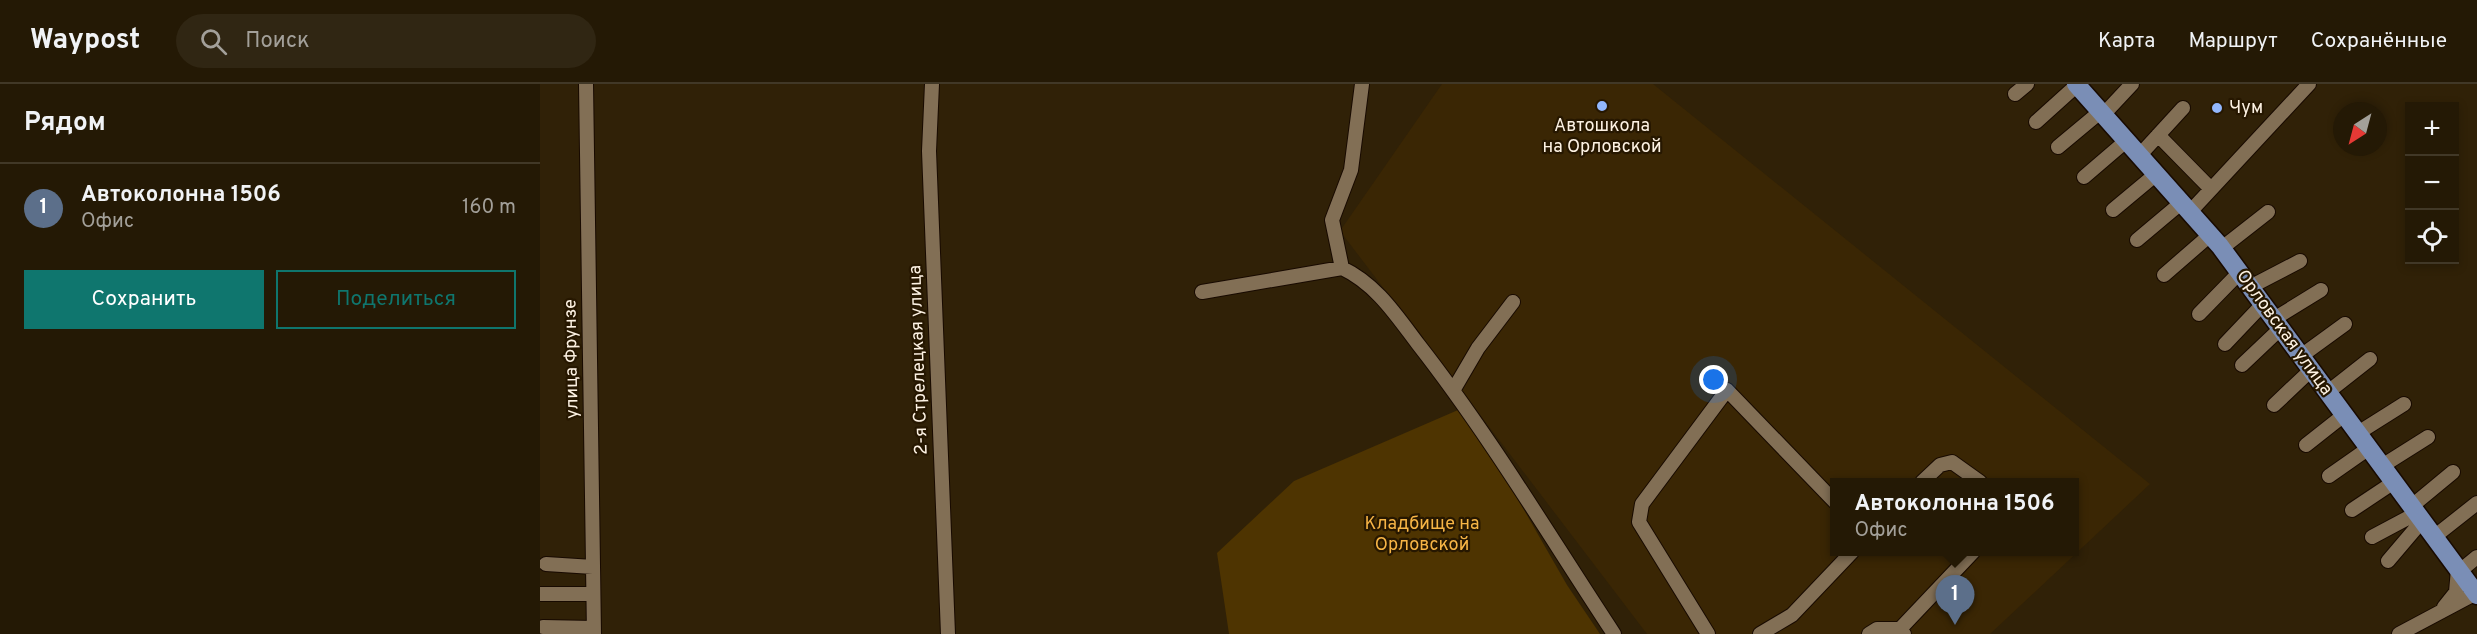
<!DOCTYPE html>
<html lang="ru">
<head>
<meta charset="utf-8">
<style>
	:root { --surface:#241905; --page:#302613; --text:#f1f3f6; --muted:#a3a09a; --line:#413827; --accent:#0f766e }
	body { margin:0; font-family:Overpass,sans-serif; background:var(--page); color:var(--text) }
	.controls { position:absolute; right:18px; top:18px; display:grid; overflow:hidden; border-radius:0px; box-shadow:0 3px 9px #0003 }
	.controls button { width:54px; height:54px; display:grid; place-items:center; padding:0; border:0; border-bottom:2px solid var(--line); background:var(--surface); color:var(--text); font:30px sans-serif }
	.compass { position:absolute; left:1793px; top:18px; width:54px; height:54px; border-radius:50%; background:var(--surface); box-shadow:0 3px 9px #0003; rotate:216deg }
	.you { position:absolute; left:1174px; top:296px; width:21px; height:21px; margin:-15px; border:4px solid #fff; border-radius:50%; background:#1a73e8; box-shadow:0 0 0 9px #1a73e833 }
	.badge { display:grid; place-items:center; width:39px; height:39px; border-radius:50%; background:var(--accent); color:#fff; font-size:20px; font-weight:700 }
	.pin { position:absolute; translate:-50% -50px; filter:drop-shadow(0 2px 3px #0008) }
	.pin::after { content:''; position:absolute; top:32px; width:21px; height:18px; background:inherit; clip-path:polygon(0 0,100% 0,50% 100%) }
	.popup { position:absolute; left:1290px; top:394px; width:249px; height:78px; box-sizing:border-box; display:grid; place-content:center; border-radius:0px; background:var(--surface); filter:drop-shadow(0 2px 4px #0005); font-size:20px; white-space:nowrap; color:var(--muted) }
	.popup b { font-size:22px; color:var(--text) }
	.popup::after { content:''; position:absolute; left:50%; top:100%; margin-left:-12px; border:12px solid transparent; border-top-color:var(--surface) }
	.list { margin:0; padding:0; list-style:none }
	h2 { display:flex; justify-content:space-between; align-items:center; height:78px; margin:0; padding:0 24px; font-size:26px }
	h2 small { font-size:20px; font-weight:400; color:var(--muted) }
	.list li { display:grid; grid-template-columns:39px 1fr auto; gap:18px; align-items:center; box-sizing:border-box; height:90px; padding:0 24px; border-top:2px solid var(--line) }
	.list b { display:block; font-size:22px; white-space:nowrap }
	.list p { margin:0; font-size:20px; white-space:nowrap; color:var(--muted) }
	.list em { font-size:20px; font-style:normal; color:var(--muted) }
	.actions { display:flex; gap:12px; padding:18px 24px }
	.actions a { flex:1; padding:14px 0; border:2px solid var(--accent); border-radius:0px; text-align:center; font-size:21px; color:var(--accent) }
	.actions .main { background:var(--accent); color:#fff }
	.icon { flex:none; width:33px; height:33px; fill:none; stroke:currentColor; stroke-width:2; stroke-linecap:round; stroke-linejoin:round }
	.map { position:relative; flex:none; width:1937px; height:550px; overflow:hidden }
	header { display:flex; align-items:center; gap:36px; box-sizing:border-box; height:84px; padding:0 30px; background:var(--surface); border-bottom:2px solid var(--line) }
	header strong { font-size:28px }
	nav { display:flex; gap:33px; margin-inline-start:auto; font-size:21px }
	.search { width:420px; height:54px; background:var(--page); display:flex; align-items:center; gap:15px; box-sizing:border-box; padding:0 21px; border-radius:33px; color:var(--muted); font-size:22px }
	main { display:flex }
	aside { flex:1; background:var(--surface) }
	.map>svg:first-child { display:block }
</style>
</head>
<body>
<header>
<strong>Waypost</strong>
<div class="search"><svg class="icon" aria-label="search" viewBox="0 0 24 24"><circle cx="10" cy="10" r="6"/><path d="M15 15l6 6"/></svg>Поиск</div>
<nav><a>Карта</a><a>Маршрут</a><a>Сохранённые</a></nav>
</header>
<main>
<aside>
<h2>Рядом<small></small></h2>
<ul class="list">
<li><span class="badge" style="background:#5c6f8a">1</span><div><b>Автоколонна 1506</b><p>Офис</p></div><em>160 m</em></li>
</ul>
<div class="actions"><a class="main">Сохранить</a><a>Поделиться</a></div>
</aside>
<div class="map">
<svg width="1937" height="550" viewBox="0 0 1937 550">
	<rect width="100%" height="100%" fill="#302107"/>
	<path fill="#3a2604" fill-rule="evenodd" d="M 902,0 L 1113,0 L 1610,400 L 1450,550 L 1107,550 L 800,147 ZM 1295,398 L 1535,398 L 1535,468 L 1295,468 Z"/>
	<path fill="#4e3401" d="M 925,323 L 1027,501 L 1060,550 L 689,550 L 677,469 L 754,397 Z"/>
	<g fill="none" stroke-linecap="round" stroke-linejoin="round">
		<defs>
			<path id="minor" d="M 46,0 L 54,550
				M 392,0 L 389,67 L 408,550
				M 1475,10 L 1487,0
				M 1563,31 L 1592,0
				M 1496,38 L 1537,1
				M 1618,51 L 1671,105
				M 1518,63 L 1560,28
				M 1599,72 L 1643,24
				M 1544,93 L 1586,57
				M 1573,126 L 1615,91
				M 1649,129 L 1769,0
				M 1597,156 L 1641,119
				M 1682,164 L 1728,128
				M 802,184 L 792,136 L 811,86 L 822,0
				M 1624,191 L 1670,151
				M 1710,203 L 1760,177
				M 662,208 L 802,184 C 836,200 856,231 878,260 C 950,352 1010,453 1074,550
				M 1659,230 L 1699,189
				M 1734,235 L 1781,206
				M 1685,260 L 1723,220
				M 1761,272 L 1805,240
				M 1702,281 L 1741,244
				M 914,305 L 938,264 L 973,218
				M 1788,308 L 1830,275
				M 1734,321 L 1771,286
				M 1818,349 L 1864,320
				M 1766,361 L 1804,331
				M 1842,382 L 1888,353
				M 1789,392 L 1829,364
				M 1382,398 L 1400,381 L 1412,378 L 1440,398
				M 1872,422 L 1913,388
				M 1812,426 L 1854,398
				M 1832,453 L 1877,429
				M 1894,453 L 1937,419
				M 1848,477 L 1882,437
				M 6,480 L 53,483
				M 1920,487 L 1937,473
				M 0,510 L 53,510
				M 1904,523 L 1916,508 L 1918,485
				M 3,543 L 53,544
				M 1360,545 L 1433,468
				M 1168,550 L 1099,438 L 1102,420 L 1187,306 L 1295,418
				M 1220,550 L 1252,531 L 1312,468
				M 1329,550 L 1337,545 L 1360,545 L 1364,550
				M 1859,550 L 1936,509"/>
			<path id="major" d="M 1536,0 L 1680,162 L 1937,511"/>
		</defs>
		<use href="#minor" stroke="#180a00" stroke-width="16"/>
		<use href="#major" stroke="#180a00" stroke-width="21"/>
		<use href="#minor" stroke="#826f55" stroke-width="14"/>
		<use href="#major" stroke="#7a8eb6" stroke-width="18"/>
	</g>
	<g fill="#92b7fd" stroke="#261700" stroke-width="2">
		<circle cx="1062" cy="22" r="6"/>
		<circle cx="1677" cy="24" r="6"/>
	</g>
	<g text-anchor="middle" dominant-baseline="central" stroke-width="4.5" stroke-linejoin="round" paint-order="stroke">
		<g font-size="18" fill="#fdf2e3" stroke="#261700" text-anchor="start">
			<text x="1689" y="24">Чум</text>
			<text x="1062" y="42" text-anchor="middle">Автошкола<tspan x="1062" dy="21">на Орловской</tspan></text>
		</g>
		<g font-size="18" fill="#fdf2e3" stroke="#261700">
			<text transform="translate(1744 249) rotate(54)">Орловская улица</text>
			<text transform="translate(32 275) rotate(-91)">улица Фрунзе</text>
			<text transform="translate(379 276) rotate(-92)">2-я Стрелецкая улица</text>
		</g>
		<g font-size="18" fill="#f7b545" stroke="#261700">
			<text x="882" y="440">Кладбище на<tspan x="882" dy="21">Орловской</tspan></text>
		</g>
	</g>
</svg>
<div class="controls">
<button>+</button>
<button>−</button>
<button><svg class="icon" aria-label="locate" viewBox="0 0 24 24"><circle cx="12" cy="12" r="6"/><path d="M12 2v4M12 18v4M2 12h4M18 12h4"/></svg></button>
</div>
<svg class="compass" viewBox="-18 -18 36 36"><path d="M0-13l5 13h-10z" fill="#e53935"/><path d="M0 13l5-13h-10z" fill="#a3a09a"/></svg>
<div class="you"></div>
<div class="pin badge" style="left:1415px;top:541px;background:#5c6f8a">1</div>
<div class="popup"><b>Автоколонна 1506</b>Офис</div>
</div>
</main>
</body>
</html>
